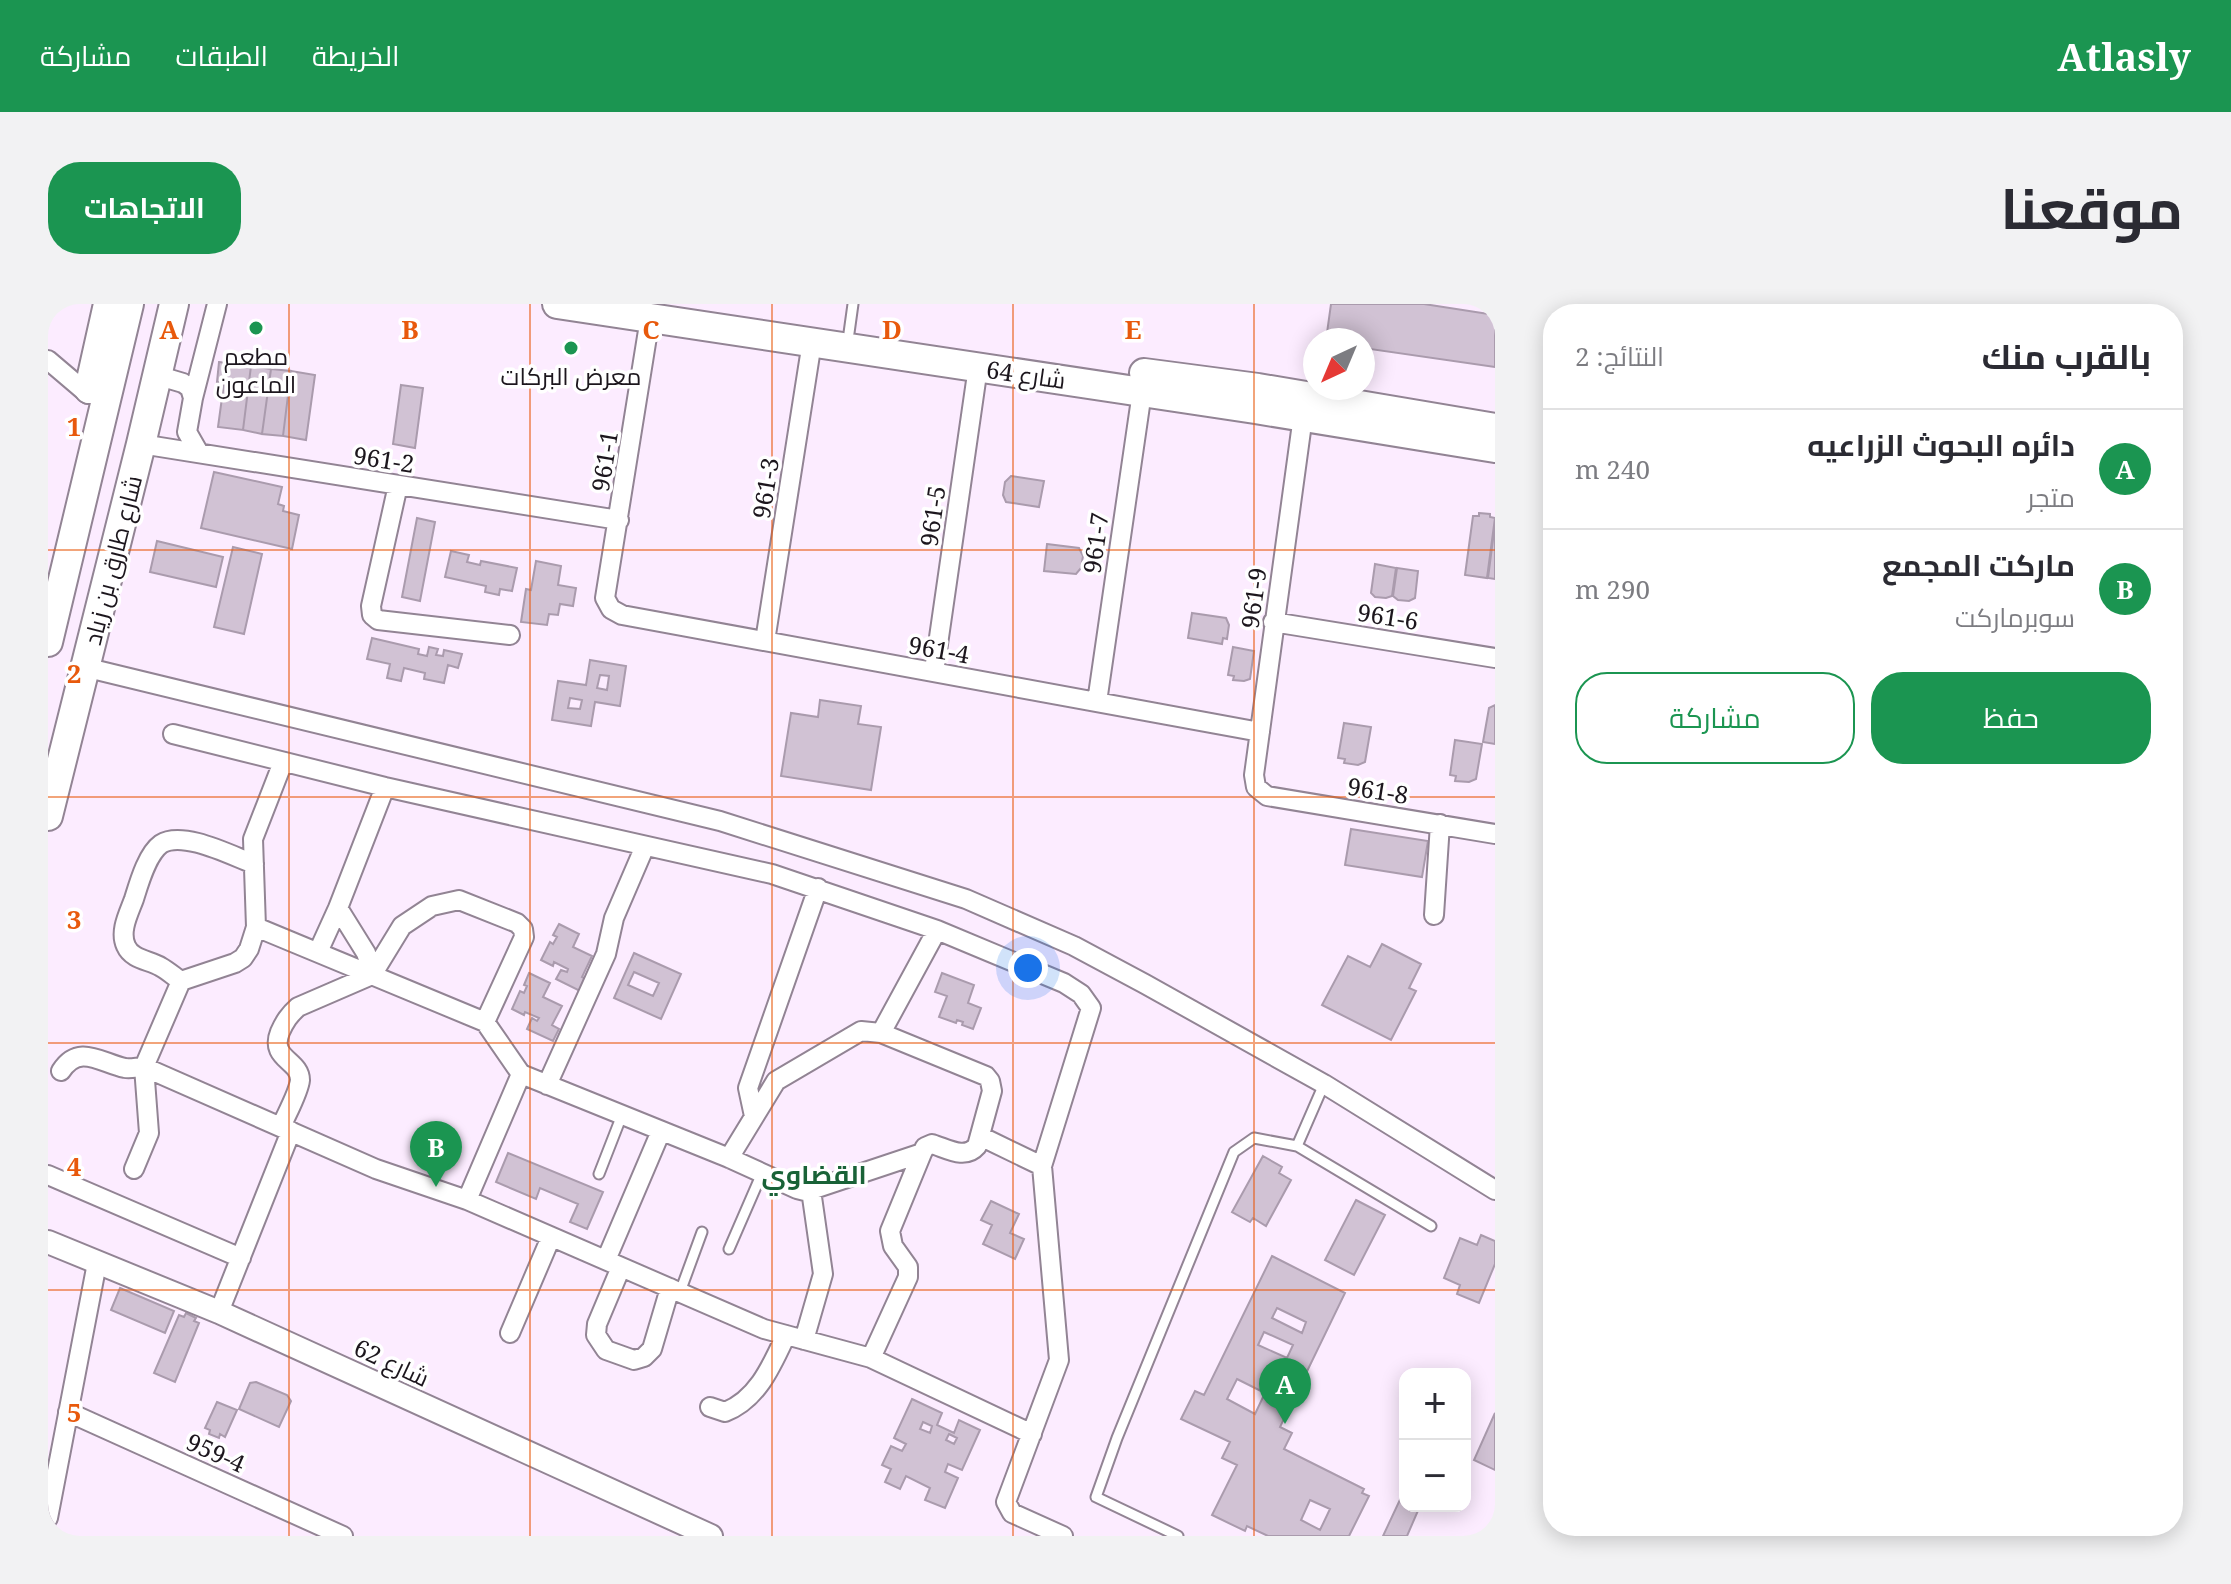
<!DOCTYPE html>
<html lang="ar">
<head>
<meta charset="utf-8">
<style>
	:root { --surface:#fff; --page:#f2f2f3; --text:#2b2b33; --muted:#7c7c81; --line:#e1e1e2; --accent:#1b9551 }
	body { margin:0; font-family:"Noto Serif",Cairo,serif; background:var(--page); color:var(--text); direction:rtl }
	.controls { position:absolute; right:24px; bottom:24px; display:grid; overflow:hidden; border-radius:16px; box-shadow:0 4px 20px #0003 }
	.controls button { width:72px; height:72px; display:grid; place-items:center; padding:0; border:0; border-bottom:2px solid var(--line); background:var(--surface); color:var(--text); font:40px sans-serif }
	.compass { position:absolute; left:1255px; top:24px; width:72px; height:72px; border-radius:50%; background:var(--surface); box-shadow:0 4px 20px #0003; rotate:224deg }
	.you { position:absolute; left:980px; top:664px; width:28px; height:28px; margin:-20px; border:6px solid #fff; border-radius:50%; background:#1a73e8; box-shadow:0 0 0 12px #1a73e833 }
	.badge { display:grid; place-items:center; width:52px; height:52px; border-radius:50%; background:var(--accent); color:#fff; font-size:26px; font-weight:700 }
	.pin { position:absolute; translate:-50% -66px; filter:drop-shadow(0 2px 4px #0008) }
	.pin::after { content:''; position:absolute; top:42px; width:28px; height:24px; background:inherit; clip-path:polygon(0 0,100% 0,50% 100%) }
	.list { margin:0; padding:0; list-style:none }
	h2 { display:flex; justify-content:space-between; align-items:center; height:104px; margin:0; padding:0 32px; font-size:34px }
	h2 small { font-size:26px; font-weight:400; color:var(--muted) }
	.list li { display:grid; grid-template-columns:52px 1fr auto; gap:24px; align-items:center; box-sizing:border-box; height:120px; padding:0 32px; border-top:2px solid var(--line) }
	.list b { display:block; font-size:30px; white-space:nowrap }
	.list p { margin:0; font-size:26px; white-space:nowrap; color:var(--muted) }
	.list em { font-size:26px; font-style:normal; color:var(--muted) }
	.actions { display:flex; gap:16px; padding:24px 32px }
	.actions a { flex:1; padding:18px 0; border:2px solid var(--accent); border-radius:32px; text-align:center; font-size:28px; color:var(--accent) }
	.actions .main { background:var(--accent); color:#fff }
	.map { position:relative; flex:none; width:1447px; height:1232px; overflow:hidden; direction:ltr; border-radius:32px }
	header { display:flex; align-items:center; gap:48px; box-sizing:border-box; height:112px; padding:0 40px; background:var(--accent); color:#fff }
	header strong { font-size:38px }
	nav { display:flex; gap:44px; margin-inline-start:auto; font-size:28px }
	.intro { display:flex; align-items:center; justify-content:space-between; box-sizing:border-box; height:192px; padding:0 48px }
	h1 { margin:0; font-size:56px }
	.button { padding:20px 36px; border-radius:32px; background:var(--accent); color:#fff; font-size:28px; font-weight:700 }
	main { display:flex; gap:48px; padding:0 48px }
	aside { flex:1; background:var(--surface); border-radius:32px; box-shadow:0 4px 20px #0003 }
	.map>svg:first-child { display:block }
</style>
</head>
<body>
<header>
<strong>Atlasly</strong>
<nav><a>الخريطة</a><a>الطبقات</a><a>مشاركة</a></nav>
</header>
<div class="intro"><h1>موقعنا</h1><a class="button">الاتجاهات</a></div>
<main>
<aside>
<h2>بالقرب منك<small>النتائج: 2</small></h2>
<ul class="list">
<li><span class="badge">A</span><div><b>دائره البحوث الزراعيه</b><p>متجر</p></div><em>240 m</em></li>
<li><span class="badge">B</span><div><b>ماركت المجمع</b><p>سوبرماركت</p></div><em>290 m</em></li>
</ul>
<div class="actions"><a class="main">حفظ</a><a>مشاركة</a></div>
</aside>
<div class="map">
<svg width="1447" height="1232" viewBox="0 0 1447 1232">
	<rect width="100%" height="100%" fill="#fcecff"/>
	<path fill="#d1c2d4" stroke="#aa9bad" stroke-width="2" fill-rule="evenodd" d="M 1283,0 L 1376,0 L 1447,11 L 1447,63 L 1315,44 L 1315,36 L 1278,36 Z
		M 171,58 L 203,62 L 195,126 L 170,123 L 176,79 L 169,78 Z
		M 203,62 L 223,65 L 214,130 L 195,126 Z
		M 223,65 L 243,67 L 235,132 L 214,130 Z
		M 243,67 L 267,71 L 258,136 L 235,132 Z
		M 353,81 L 375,84 L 367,144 L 345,140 Z
		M 166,168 L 234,183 L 230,200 L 236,202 L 235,207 L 251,211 L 244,245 L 153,224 Z
		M 963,172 L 996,177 L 991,203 L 958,198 L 955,191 L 957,178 Z
		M 1431,209 L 1442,210 L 1442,213 L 1447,214 L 1439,274 L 1417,271 L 1425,212 L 1431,212 Z
		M 369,214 L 387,218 L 372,297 L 354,293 Z
		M 1447,220 L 1447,275 L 1440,274 Z
		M 109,237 L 175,253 L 168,283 L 102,268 Z
		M 999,240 L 1031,244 L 1035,252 L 1033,264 L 1028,270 L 996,267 Z
		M 185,243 L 214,250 L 196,330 L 166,323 Z
		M 403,247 L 421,251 L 419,258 L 432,261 L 433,257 L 469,264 L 464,287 L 452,285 L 451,291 L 437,288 L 438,282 L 397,273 Z
		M 488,257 L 513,262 L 510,281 L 528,284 L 525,302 L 512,300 L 510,311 L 501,310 L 499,321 L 473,318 L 478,285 L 483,286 Z
		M 1327,260 L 1348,264 L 1344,292 L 1338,294 L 1327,293 L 1323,289 Z
		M 1349,264 L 1370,267 L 1367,294 L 1361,297 L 1350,296 L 1345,292 Z
		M 1144,309 L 1178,314 L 1181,321 L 1179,335 L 1175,334 L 1174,340 L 1140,334 Z
		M 324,334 L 371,345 L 370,350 L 379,352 L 381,343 L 390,345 L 388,351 L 395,352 L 396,346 L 414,350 L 410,364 L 400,361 L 396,379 L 376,375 L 377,369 L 356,364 L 353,377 L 339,374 L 342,360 L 319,355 Z
		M 1185,343 L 1206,347 L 1202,375 L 1196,377 L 1185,376 L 1186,372 L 1180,371 Z
		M 542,356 L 578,362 L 572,402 L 547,398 L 543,422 L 504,416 L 510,377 L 538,381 ZM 552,371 L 561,372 L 559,386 L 549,384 ZM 522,394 L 534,396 L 532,405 L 520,404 Z
		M 772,396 L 813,402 L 810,420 L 833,423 L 823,486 L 733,472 L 743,409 L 770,413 Z
		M 1447,401 L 1447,440 L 1435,438 L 1441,404 Z
		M 1296,419 L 1323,423 L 1317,458 L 1310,461 L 1296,459 L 1297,455 L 1290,454 Z
		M 1407,436 L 1434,440 L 1428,475 L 1421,478 L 1407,477 L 1408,472 L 1402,471 Z
		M 1303,525 L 1380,537 L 1374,573 L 1297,561 Z
		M 511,620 L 531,630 L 525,643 L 544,652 L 534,673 L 540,676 L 534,688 L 508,675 L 513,666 L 519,668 L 520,665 L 506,658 L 505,662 L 493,656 L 502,638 L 505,640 L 509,633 L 505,631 Z
		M 1334,640 L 1373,660 L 1361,684 L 1368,687 L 1343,736 L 1274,701 L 1300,652 L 1322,663 Z
		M 586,649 L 633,670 L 613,715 L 566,694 ZM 586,668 L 611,679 L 605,692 L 580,681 Z
		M 481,669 L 502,679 L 495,693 L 514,702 L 504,721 L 511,725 L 505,737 L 479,725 L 484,714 L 489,717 L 491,714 L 477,708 L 476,711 L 464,705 L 472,687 L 476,689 L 479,682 L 476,681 Z
		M 894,669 L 926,681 L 920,699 L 933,704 L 925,725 L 914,721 L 915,718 L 909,716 L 908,719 L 891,713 L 899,692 L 887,688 Z
		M 460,849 L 555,888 L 539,925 L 522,918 L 530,900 L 492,884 L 488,895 L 448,878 Z
		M 1215,852 L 1234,863 L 1231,869 L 1243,876 L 1218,922 L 1205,914 L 1202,918 L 1184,908 Z
		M 1308,896 L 1337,911 L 1306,971 L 1277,956 Z
		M 943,897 L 971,910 L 962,929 L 976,935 L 967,955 L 935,940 L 944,921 L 933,916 Z
		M 1433,931 L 1447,937 L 1447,960 L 1431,999 L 1409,990 L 1412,981 L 1396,974 L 1412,934 L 1429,941 Z
		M 1224,952 L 1297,989 L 1232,1123 L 1244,1129 L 1236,1145 L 1316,1185 L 1314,1189 L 1321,1192 L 1301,1232 L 1220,1232 L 1199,1222 L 1197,1227 L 1164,1211 L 1189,1161 L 1174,1154 L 1182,1138 L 1133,1115 L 1147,1087 L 1156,1091 ZM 1229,1004 L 1258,1018 L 1254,1029 L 1224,1014 ZM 1216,1028 L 1245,1041 L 1239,1054 L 1210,1041 ZM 1189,1075 L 1217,1089 L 1207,1110 L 1179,1095 ZM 1262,1196 L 1282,1205 L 1272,1226 L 1253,1216 Z
		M 72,984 L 126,1007 L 117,1029 L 63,1006 Z
		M 138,1009 L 148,1014 L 146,1017 L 151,1019 L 127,1078 L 106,1069 L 131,1011 L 136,1013 Z
		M 208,1078 L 239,1091 L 243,1097 L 231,1123 L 191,1105 L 202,1079 Z
		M 864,1095 L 894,1109 L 889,1121 L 906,1129 L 911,1116 L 932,1126 L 914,1166 L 900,1160 L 897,1168 L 910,1174 L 897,1204 L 877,1196 L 882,1184 L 858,1172 L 852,1185 L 837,1178 L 843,1165 L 834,1161 L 843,1142 L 854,1147 L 858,1140 L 846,1134 ZM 875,1118 L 884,1122 L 882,1129 L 872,1125 ZM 901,1130 L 909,1134 L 906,1140 L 898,1136 Z
		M 169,1098 L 189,1106 L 177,1133 L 172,1130 L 171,1134 L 161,1130 L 162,1126 L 157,1124 Z
		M 1447,1109 L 1447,1166 L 1426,1156 Z
		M 1357,1185 L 1357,1202 L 1372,1202 L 1359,1232 L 1335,1232 Z"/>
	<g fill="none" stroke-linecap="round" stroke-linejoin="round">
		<defs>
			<path id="service" d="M 801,29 L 805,0
				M 1249,842 L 1276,780
				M 551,870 L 574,811
				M 681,945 L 714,869
				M 632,988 L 654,928
				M 1130,1232 L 1048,1193 L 1069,1134 L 1186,848 L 1206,834 L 1249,842 L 1383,922"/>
			<path id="minor" d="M 602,14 L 557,294 L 563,305 L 574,311 L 1212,428
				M 0,56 L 40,90
				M 108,71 L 135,79 L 142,84 L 145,94
				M 1255,112 L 1206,471 L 1208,483 L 1219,492 L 1447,530
				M 93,140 L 571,216
				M 151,149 L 139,128 L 145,94 L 169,0
				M 350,181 L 323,302 L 324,311 L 330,316 L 462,331
				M 1225,318 L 1447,354
				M 717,337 L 764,38
				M 36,363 L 672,517 L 918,595 L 1026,642 L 1097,680 L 1276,780 L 1447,886
				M 886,368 L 930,63
				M 1049,398 L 1094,88
				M 125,430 L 337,483 L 724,570 L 889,626 L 1016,679 L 1033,690 L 1043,704 L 994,862 L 1011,1056 L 958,1198 L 964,1209 L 1015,1232
				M 290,604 L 318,649 L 325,669
				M 1386,611 L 1392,520
				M 208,623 L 437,718 L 473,770 L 681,854 L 749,885 L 757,887 L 763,886 L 874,849
				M 270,648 L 290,604 L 337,483
				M 133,677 C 127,673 120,667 113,663 C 102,656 84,656 78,642 C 71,627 81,609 86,595 C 91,579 99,550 113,540 C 135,526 184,552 206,560
				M 13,767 C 31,739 53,759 77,764 C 83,765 90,763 96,763 L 328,865 L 419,896 L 716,1025 L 823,1054 L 984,1130
				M 499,781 L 558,650 L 566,614 L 597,542
				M 706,812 L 700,784 L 770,584
				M 233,823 C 238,811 251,788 252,776 C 252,756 221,755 232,728 C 237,717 241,711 250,703 L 324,671 L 354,622 L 384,602 L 411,596 L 469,619 L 475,625 L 476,633 L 437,718
				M 932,832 L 994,862
				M 681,854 L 728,777 L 813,727 L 833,729 L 889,626
				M 86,865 L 101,829 L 96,763 L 133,677 L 187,659 L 195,654 L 201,645 L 208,623 L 205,535 L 235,458
				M 0,871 L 193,954
				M 419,896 L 473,770
				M 558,956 L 613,827
				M 573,963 L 549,1020 L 548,1031 L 558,1046 L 586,1056 L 596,1053 L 604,1045 L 622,984
				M 171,1008 L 243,827
				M 462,1029 L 503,933
				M 756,1036 L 775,970 L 763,886
				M 823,1054 L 860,973 L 860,963 L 845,942 L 842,927 L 874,849 L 877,843 L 884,840 C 900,845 917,856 929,842 L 944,787 L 942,777 L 938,772 L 833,729
				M 662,1103 L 677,1108 C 710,1095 724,1061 738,1031
				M 20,1108 L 295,1232
				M 0,1214 L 49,959"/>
			<path id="tertiary" d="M 0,938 L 171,1008 L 663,1232"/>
			<path id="primary" d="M 509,0 L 1207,105 L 1447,144
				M 1096,69 L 1210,84 L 1447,124
				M 41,85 L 60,0
				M 0,338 L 81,0
				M 0,512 L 93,140 L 126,0"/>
		</defs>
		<use href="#service" stroke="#928494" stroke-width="13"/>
		<use href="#minor" stroke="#928494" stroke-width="22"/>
		<use href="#tertiary" stroke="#928494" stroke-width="26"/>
		<use href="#primary" stroke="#928494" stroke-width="32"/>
		<use href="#service" stroke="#fff" stroke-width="9"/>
		<use href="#minor" stroke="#fff" stroke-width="18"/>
		<use href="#tertiary" stroke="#fff" stroke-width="22"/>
		<use href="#primary" stroke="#fff" stroke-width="28"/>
	</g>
	<path fill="none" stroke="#e8590c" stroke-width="2" stroke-opacity="0.55" d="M 241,0 L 241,1232M 482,0 L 482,1232M 724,0 L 724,1232M 965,0 L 965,1232M 1206,0 L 1206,1232M 0,246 L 1447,246M 0,493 L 1447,493M 0,739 L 1447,739M 0,986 L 1447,986"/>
	<g fill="#1b9551" stroke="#fff" stroke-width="3">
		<circle cx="208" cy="24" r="8"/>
		<circle cx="523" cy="44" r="8"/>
	</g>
	<g text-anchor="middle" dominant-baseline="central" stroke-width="7" stroke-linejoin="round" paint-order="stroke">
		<g font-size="24" fill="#1c161d" stroke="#fff">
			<text x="208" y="51">مطعم<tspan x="208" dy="28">الماعون</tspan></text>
			<text x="523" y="71">معرض البركات</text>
		</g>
		<g font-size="24" fill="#1c161d" stroke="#fff">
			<text transform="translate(978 70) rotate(8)">شارع 64</text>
			<text transform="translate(336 155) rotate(9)">961-2</text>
			<text transform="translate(556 157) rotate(-81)">961-1</text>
			<text transform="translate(717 184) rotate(-81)">961-3</text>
			<text transform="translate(884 212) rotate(-82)">961-5</text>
			<text transform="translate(1047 239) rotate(-82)">961-7</text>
			<text transform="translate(64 256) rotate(-76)">شارع طارق بن زياد</text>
			<text transform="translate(1205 294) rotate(-82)">961-9</text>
			<text transform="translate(1340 312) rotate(9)">961-6</text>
			<text transform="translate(891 345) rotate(10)">961-4</text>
			<text transform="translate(1330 486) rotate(9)">961-8</text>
			<text transform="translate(344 1058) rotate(25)">شارع 62</text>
			<text transform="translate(168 1148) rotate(24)">959-4</text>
		</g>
		<g font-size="26" font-weight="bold" fill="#196237" stroke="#fff">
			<text x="766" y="870">القضاوي</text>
		</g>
	</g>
	<g font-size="26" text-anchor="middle" font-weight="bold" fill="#e8590c" stroke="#fff" stroke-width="7" stroke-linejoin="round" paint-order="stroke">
		<text x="121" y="35">A</text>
		<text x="362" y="35">B</text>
		<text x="603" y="35">C</text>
		<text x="844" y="35">D</text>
		<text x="1085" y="35">E</text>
		<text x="26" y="132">1</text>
		<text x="26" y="379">2</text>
		<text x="26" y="625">3</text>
		<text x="26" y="872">4</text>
		<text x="26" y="1118">5</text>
	</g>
</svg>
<div class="controls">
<button>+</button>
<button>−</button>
</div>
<svg class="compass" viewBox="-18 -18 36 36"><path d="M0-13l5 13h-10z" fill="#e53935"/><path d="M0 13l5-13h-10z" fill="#7c7c81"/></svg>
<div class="you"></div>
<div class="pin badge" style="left:1237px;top:1120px">A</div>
<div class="pin badge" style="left:388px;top:883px">B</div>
</div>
</main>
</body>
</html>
